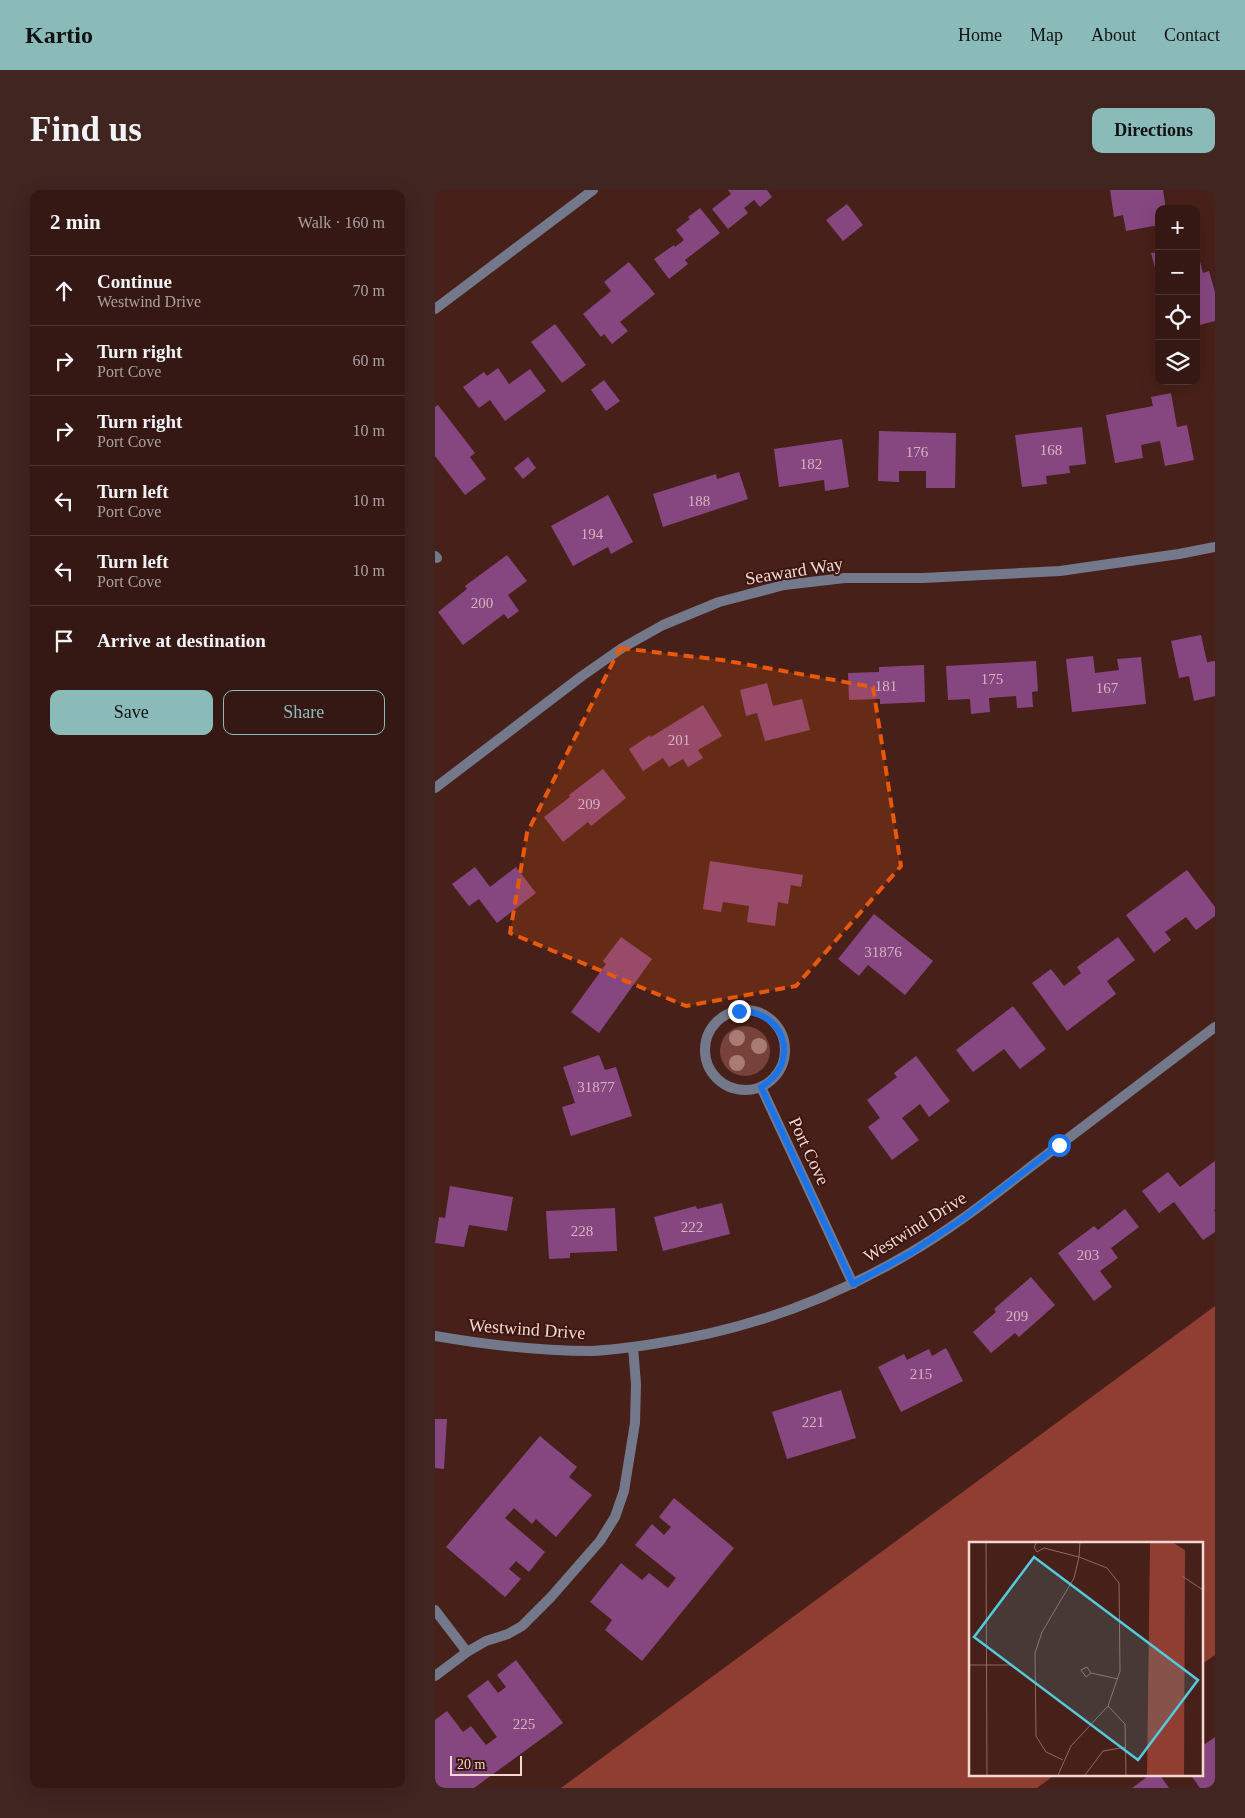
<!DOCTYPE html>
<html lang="en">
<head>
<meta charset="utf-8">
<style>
	:root { --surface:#351813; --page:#402521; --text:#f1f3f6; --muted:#aaa0a0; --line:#4f3733; --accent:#8bbbb9 }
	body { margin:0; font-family:Georgia,serif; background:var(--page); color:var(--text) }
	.controls { position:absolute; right:15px; top:15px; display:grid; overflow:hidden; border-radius:10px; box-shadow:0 5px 20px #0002 }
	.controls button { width:45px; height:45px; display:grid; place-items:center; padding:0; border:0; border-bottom:1px solid var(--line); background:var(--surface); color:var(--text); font:25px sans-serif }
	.scale { position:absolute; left:15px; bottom:12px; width:72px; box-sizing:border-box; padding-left:5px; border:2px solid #f3d7d2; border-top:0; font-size:14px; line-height:18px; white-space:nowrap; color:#f3d7d2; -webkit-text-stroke:4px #3c1610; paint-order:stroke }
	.stop { position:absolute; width:15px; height:15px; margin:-11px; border:4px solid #1a73e8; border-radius:50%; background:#fff }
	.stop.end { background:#1a73e8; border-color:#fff; box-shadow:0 1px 5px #0008 }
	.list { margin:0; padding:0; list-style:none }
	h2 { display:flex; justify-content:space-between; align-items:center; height:65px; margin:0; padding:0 20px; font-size:21px }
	h2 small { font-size:16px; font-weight:400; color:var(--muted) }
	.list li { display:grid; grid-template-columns:32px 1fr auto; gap:15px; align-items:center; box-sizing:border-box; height:70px; padding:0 20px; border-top:1px solid var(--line) }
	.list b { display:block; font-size:19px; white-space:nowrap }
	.list p { margin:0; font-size:16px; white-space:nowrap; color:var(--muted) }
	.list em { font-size:16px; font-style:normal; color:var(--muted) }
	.actions { display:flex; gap:10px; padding:15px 20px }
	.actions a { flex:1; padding:11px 0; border:1px solid var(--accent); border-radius:10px; text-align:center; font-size:18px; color:var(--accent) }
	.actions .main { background:var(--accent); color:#111 }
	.icon { flex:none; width:28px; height:28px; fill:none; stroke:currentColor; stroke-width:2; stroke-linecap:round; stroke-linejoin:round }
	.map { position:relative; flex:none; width:780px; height:1598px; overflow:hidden; border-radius:10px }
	header { display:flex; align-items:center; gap:30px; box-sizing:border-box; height:70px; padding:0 25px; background:var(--accent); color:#111 }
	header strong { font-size:24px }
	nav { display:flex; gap:28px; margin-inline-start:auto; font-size:18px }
	.intro { display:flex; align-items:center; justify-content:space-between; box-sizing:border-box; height:120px; padding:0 30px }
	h1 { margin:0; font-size:35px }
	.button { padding:12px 22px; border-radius:10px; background:var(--accent); color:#111; font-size:18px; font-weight:700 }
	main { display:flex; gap:30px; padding:0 30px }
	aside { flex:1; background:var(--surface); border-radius:10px; box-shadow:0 5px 20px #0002 }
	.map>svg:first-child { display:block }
</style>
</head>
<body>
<header>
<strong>Kartio</strong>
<nav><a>Home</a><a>Map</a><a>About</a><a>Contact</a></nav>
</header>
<div class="intro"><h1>Find us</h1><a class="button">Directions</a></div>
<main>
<aside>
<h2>2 min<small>Walk · 160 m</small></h2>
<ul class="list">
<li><svg class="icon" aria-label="ahead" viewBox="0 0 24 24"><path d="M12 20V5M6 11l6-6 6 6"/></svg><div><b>Continue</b><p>Westwind Drive</p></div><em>70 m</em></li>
<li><svg class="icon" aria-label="right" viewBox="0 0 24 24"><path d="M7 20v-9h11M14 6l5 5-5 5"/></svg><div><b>Turn right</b><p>Port Cove</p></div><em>60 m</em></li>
<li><svg class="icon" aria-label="right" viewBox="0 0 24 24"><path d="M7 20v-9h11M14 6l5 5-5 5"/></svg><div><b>Turn right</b><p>Port Cove</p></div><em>10 m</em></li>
<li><svg class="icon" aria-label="left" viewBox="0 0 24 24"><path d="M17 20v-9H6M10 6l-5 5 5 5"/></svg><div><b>Turn left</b><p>Port Cove</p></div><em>10 m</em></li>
<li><svg class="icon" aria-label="left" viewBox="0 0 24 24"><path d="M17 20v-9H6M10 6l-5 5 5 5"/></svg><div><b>Turn left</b><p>Port Cove</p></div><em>10 m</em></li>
<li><svg class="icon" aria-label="arrive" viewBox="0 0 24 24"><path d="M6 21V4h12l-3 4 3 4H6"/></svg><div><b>Arrive at destination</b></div></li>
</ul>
<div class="actions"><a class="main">Save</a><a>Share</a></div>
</aside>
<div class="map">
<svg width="780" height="1598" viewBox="0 0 780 1598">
	<rect width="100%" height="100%" fill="#472019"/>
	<path fill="#764239" d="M285 861a25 25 0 1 1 50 0a25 25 0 1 1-50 0Z"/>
	<path fill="#903e31" d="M 780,1116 L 780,1465 L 766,1475 L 766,1353 L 535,1353 L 535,1584 L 621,1584 L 602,1598 L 126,1598 Z"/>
	<path fill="#864780" d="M 293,0 L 332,0 L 337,7 L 325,17 L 319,10 L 309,18 L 313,23 L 293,39 L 277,19 L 296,4 Z
		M 675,0 L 728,0 L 731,19 L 724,19 L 724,35 L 691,41 L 688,25 L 679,27 Z
		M 412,14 L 428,35 L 408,51 L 391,30 Z
		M 265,18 L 285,43 L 250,70 L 253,74 L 234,89 L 219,69 L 239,55 L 240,57 L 249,50 L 241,40 L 255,29 L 253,27 Z
		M 762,60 L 768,83 L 774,81 L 780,102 L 780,131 L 761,136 Z
		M 724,62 L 724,89 L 723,89 L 716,63 Z
		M 194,72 L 220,104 L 185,132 L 193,141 L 177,154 L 169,144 L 166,147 L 148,124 L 176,101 L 169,92 Z
		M 120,134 L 151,175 L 127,193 L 96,152 Z
		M 63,178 L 74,194 L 95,179 L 111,201 L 70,231 L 55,210 L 44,218 L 28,197 L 49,182 L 52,186 Z
		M 169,190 L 185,211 L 171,221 L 156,200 Z
		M 736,203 L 742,237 L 752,235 L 759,270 L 730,276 L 725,251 L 706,255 L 708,268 L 680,273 L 671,225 L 718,216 L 716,207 Z
		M 3,215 L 40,263 L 35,267 L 51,289 L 30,305 L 0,266 L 0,217 Z
		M 647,237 L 651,274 L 634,276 L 635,283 L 611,286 L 612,294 L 587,297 L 580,245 Z
		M 444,241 L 521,243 L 520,298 L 491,298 L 491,281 L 464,281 L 464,292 L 443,291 Z
		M 407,249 L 414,297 L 390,301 L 389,290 L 344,297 L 339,259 Z
		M 93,267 L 101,278 L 88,289 L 79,278 Z
		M 304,282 L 313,309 L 228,337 L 218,304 L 281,284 L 282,289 Z
		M 173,305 L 198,352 L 176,364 L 173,357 L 138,376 L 116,336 Z
		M 72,365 L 92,391 L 73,405 L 84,421 L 73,429 L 69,424 L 28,455 L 3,422 L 32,399 L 30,396 Z
		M 766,445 L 772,472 L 780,471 L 780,506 L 759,511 L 754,486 L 744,488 L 736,451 Z
		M 658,466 L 660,483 L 684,480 L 682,469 L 706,467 L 711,514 L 637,522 L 631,469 Z
		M 601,471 L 603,501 L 597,502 L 598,517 L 582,518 L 581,506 L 554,508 L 555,522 L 536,524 L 535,509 L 513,510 L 511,476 Z
		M 489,475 L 490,512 L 445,514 L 445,509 L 414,510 L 413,483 L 444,482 L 444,477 Z
		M 332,493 L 338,516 L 367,509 L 375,540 L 330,551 L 322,523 L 311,526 L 305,500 Z
		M 268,515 L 287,546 L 263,560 L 268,568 L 253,577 L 248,569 L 234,577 L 228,568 L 208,581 L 194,559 L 215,545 L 216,547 Z
		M 168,579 L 191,608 L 156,636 L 153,632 L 128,652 L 109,627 L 135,607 L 134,605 Z
		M 275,671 L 368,685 L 366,697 L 356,695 L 353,714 L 343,712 L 340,736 L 312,732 L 314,716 L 288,712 L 286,722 L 268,719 Z
		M 40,677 L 55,697 L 81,677 L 101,703 L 62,733 L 44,709 L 34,716 L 17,694 Z
		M 752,680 L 780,717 L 780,726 L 761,740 L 751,727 L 730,742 L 736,750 L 719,763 L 691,725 Z
		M 439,724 L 498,771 L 470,805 L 433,775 L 424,786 L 403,769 Z
		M 186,747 L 217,769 L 164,843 L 136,822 L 171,774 L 168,771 Z
		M 683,747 L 700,770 L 672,791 L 681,804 L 632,841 L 597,793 L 616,779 L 629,796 L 646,783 L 642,777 Z
		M 578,816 L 611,859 L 585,879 L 569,859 L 538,882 L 521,860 Z
		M 164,865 L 170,880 L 181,877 L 197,926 L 136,946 L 127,917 L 140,913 L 128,877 Z
		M 481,866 L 515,911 L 494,927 L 485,914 L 467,928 L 484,950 L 457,970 L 433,937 L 445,928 L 432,910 L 462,887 L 459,883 Z
		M 780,971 L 780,1019 L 779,1020 L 780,1022 L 780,1042 L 768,1050 L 739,1012 L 724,1023 L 707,1001 L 733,982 L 745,997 Z
		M 15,996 L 78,1007 L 72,1041 L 34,1035 L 29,1057 L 0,1053 L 4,1027 L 10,1028 Z
		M 287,1013 L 295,1044 L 228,1061 L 219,1027 L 261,1016 L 262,1019 Z
		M 180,1018 L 182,1061 L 135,1063 L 135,1068 L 114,1069 L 111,1021 Z
		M 690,1019 L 704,1037 L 676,1058 L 683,1068 L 665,1081 L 677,1097 L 659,1111 L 623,1063 L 659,1036 L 663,1040 Z
		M 596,1087 L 620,1115 L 584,1147 L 580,1143 L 556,1163 L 538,1142 L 561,1122 L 559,1119 Z
		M 511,1158 L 528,1191 L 466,1222 L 443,1177 L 469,1164 L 472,1170 L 494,1159 L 497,1166 Z
		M 406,1200 L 421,1248 L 352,1269 L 337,1222 Z
		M 0,1229 L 12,1229 L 9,1279 L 0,1278 Z
		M 105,1246 L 142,1277 L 134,1287 L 157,1305 L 121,1347 L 101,1329 L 97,1334 L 79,1318 L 70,1328 L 110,1362 L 94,1382 L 81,1371 L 74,1379 L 86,1389 L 70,1407 L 11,1357 Z
		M 239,1308 L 299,1358 L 207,1471 L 170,1440 L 177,1430 L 155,1412 L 186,1373 L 207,1390 L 214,1383 L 233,1398 L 241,1388 L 200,1355 L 217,1334 L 229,1345 L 236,1337 L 224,1327 Z
		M 81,1470 L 128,1533 L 39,1598 L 0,1598 L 0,1530 L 12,1521 L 28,1542 L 36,1536 L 51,1555 L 62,1547 L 32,1506 L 53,1490 L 63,1503 L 71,1497 L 62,1485 Z
		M 780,1547 L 780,1598 L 765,1598 L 755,1584 L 766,1584 L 766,1550 L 770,1554 Z
		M 716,1584 L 724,1584 L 734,1598 L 697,1598 Z"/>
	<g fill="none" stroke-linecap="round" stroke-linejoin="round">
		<path stroke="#73798b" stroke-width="10" d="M 0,119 L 158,0
			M 0,366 L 2,368
			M 0,598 L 147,486 L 187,458 L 228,435 L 284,412 L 349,395 L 410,388 L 488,388 L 625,381 L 744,364 L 780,357
			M270 860a40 40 0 1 1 80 0a40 40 0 1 1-80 0Z
			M 326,897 L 418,1094
			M 0,1146 C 52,1155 104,1161 157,1161 C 177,1160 198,1157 218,1154 C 308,1141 395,1110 473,1064 C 517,1039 558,1006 598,975 C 659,929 719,883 780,837
			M 0,1420 L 32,1462
			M 0,1486 L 32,1462 L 51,1451 L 73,1444 L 87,1436 L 116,1407 L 165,1351 L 180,1327 L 189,1301 L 200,1233 L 201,1194 L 198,1157"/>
	</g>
	<g fill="#a87c73">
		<circle cx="302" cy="848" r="8"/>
		<circle cx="324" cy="856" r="8"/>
		<circle cx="302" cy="873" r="8"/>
	</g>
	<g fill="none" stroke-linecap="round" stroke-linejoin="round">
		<path stroke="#1a73e8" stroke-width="6" d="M 304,821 C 350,820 367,873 326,897 L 418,1094 L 474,1064 L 526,1030 L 624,955"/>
	</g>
	<path fill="#e8590c" fill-opacity="0.2" stroke="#e8590c" stroke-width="4" stroke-dasharray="10 6" stroke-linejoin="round" d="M 185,458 L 287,470 L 438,497 L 466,676 L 361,796 L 251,816 L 75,743 L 92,643 Z"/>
	<g text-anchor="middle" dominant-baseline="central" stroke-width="4" stroke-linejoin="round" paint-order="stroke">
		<g font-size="15" fill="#d8b3be">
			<text x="616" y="260">168</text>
			<text x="482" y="262">176</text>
			<text x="376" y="274">182</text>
			<text x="264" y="311">188</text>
			<text x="157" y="344">194</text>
			<text x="47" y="413">200</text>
			<text x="557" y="489">175</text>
			<text x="451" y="496">181</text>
			<text x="672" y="498">167</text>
			<text x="244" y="550">201</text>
			<text x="154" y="614">209</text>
			<text x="448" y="762">31876</text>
			<text x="161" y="897">31877</text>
			<text x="257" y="1037">222</text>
			<text x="147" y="1041">228</text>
			<text x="653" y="1065">203</text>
			<text x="582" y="1126">209</text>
			<text x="486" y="1184">215</text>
			<text x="378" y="1232">221</text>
			<text x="89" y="1534">225</text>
		</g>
		<g font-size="18" fill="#f3d7d2" stroke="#3c1610">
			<text transform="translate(359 381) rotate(-9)">Seaward Way</text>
			<text transform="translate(374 961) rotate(65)">Port Cove</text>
			<text transform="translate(480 1037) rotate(-32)">Westwind Drive</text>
			<text transform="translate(92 1139) rotate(4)">Westwind Drive</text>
		</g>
	</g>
	<g transform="translate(534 1352)">
		<rect width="234" height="234" fill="#472019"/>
		<path d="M 181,0 L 203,0 L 216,8 L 215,233 L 178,233 Z" fill="#903e31"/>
		<path fill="none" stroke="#8c6963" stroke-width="1" d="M 17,0 L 18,233M 68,0 L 65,5 L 68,10 L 75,6 L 110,15 L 105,36 L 73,90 L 66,111 L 67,194 L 77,210 L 94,218M 213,34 L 234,48M 0,123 L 43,123M 122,131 L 118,125 L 112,128 L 117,135 L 122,131 L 149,137M 139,164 L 156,182 L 157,233M 89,233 L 102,204 L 139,164 L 151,129 L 150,41 L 138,26 L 110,15 L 111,0M 116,233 L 134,209 L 157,205"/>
		<path fill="#54cade" fill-opacity="0.15" stroke="#54cade" stroke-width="2.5" d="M 65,15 L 229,138 L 169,218 L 5,95 Z"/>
		<rect width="234" height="234" fill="none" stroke="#f3d7d2" stroke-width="2.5"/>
	</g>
</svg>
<div class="controls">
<button>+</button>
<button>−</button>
<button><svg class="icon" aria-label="locate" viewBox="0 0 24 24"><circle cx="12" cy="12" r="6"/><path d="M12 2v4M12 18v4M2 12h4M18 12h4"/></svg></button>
<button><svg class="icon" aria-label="layers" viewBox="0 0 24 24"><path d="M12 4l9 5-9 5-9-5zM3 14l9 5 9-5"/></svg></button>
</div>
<div class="scale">20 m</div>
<div class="stop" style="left:624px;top:955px"></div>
<div class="stop end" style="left:304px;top:821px"></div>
</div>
</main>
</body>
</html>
